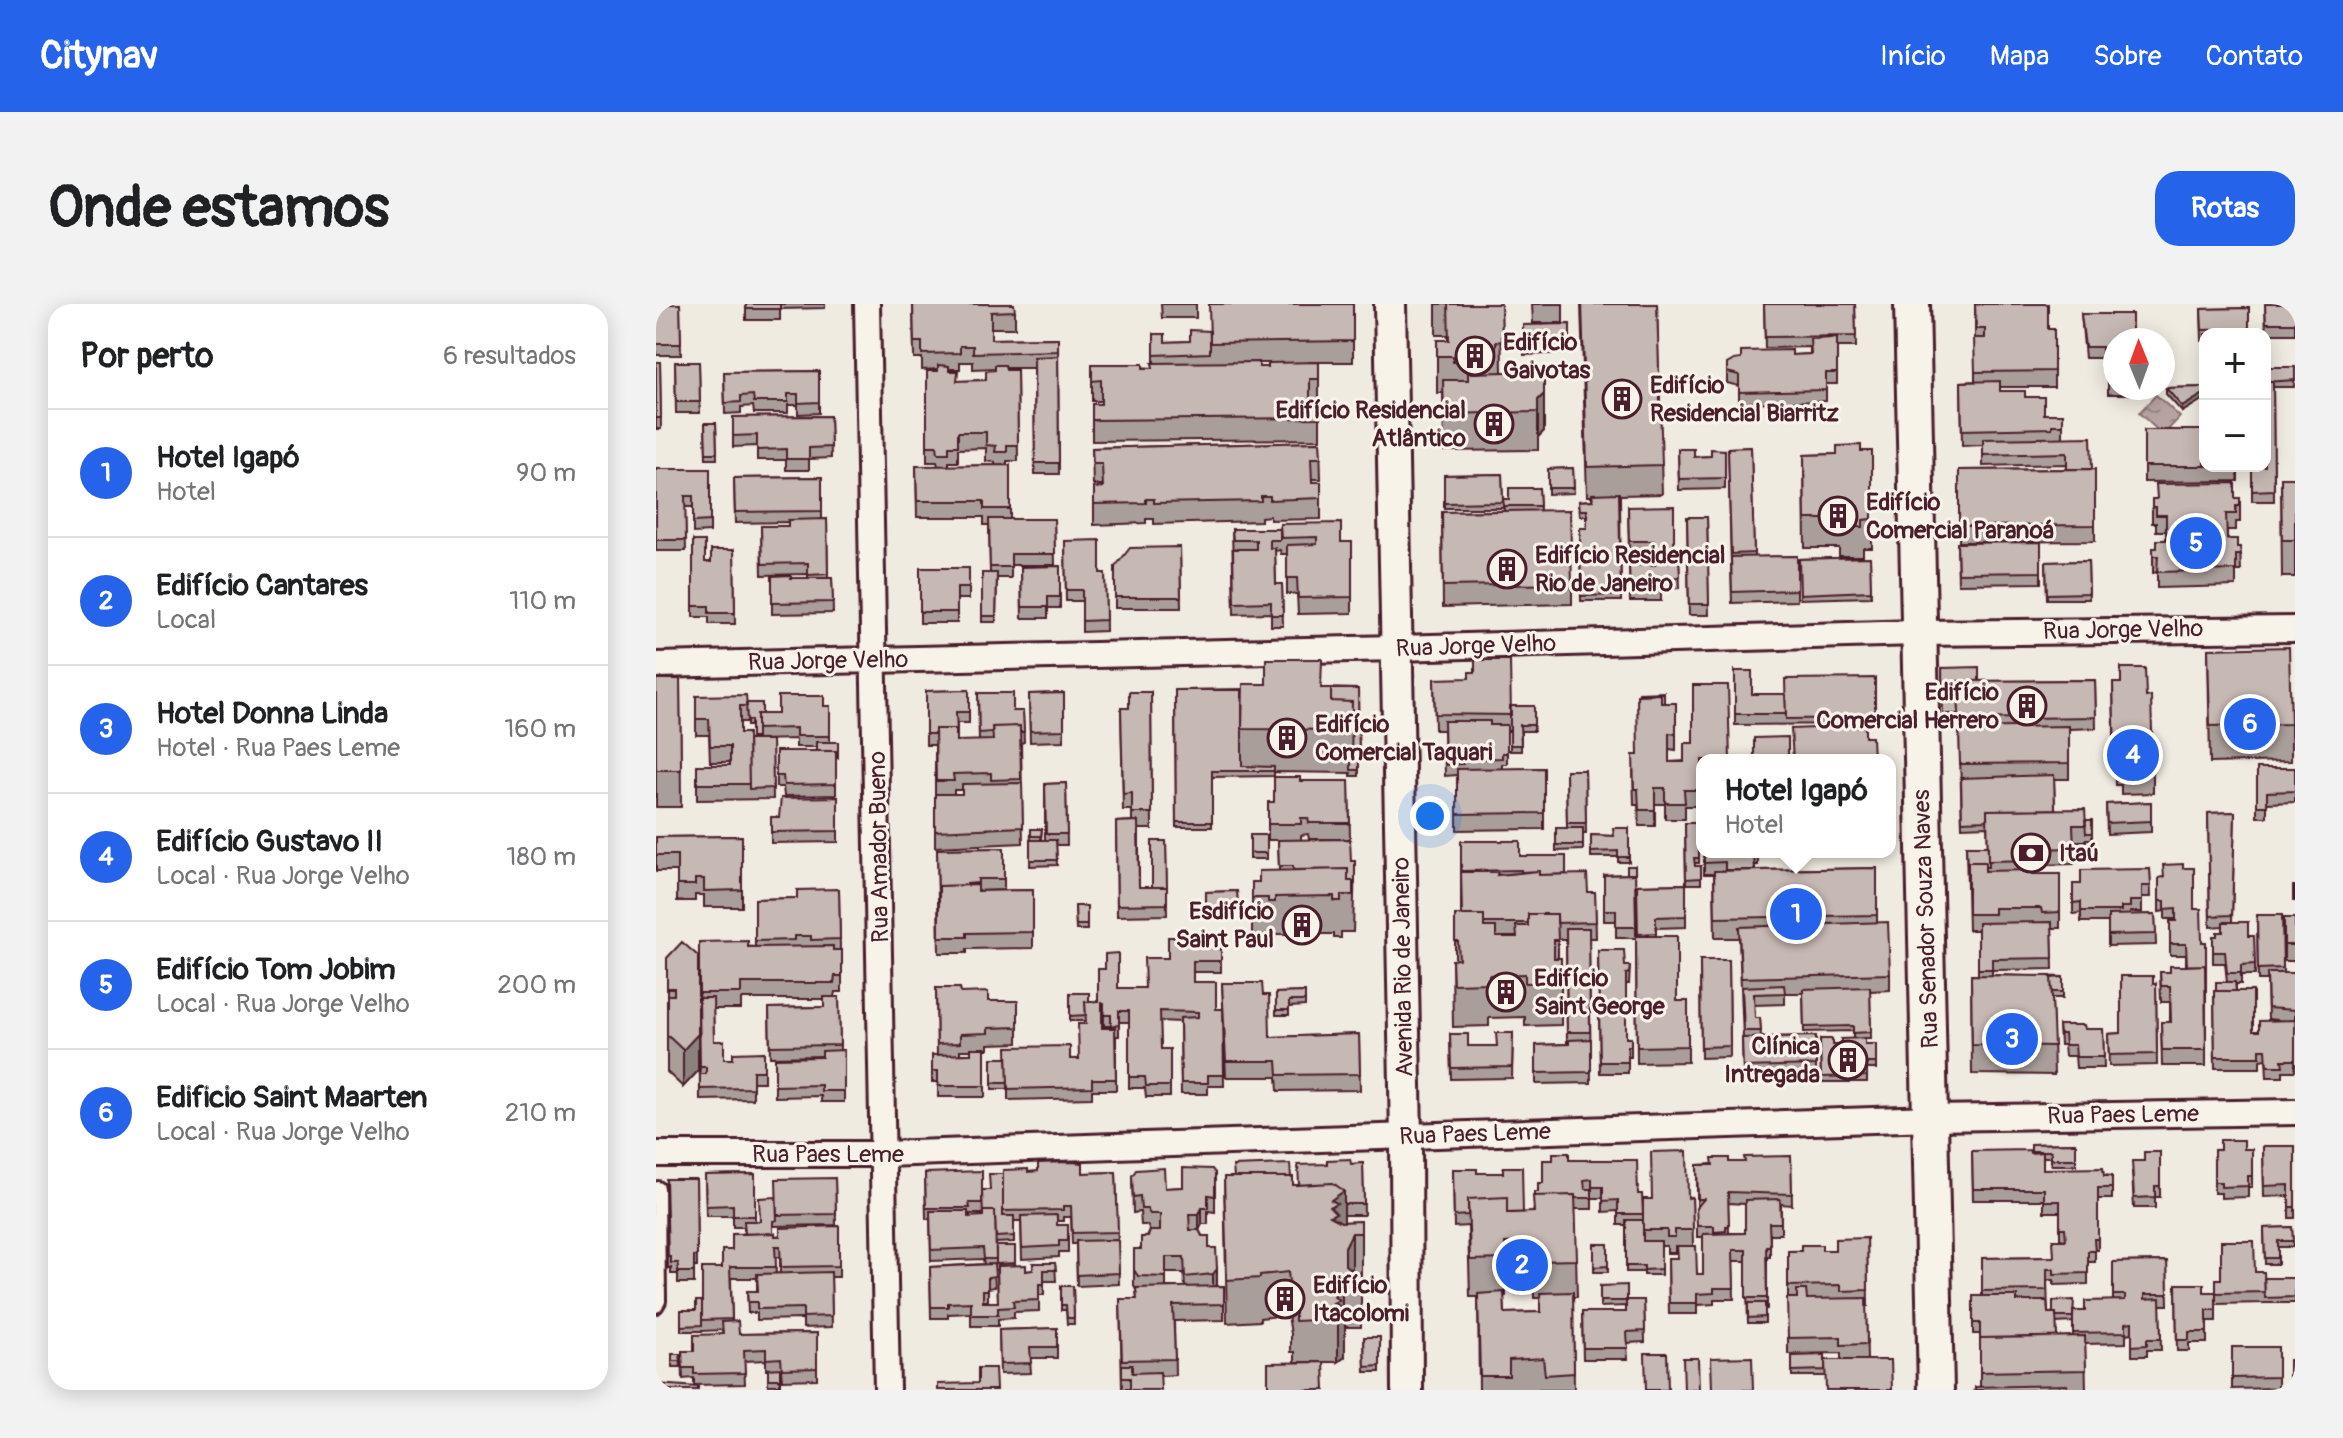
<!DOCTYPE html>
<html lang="pt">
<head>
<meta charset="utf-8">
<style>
	:root { --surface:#fff; --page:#f2f2f2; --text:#202124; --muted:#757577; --line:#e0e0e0; --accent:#2563eb }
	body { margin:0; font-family:Pangolin,sans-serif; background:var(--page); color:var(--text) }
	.controls { position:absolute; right:24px; top:24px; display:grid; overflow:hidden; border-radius:16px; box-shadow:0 4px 20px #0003 }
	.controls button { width:72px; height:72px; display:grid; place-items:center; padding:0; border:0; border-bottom:2px solid var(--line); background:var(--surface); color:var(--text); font:40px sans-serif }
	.compass { position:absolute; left:1447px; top:24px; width:72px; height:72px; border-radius:50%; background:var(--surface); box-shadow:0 4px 20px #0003; rotate:359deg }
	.you { position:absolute; left:774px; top:512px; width:28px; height:28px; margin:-20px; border:6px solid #fff; border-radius:50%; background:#1a73e8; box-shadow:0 0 0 12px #1a73e833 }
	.badge { display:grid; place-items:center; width:52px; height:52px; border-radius:50%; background:var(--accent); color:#fff; font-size:26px; font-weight:700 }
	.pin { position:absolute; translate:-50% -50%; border:4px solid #fff; box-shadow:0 2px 8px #0006 }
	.popup { position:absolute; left:1040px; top:450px; width:200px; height:104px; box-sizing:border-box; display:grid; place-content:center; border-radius:16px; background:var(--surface); filter:drop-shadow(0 2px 6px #0005); font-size:26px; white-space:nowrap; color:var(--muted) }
	.popup b { font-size:30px; color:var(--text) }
	.popup::after { content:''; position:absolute; left:50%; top:100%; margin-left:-16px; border:16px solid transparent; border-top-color:var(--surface) }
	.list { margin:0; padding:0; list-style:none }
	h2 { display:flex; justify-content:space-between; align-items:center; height:104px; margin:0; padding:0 32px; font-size:34px }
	h2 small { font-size:26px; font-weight:400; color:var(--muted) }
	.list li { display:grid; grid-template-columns:52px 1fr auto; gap:24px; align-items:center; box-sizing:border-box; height:128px; padding:0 32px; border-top:2px solid var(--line) }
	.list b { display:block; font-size:30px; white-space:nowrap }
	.list p { margin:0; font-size:26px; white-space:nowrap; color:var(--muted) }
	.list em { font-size:26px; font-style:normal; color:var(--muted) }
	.map { position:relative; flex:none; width:1639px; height:1086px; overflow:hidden; border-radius:24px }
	header { display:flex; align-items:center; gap:48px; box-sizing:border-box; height:112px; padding:0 40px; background:var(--accent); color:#fff }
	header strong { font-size:38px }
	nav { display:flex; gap:44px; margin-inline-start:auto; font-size:28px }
	.intro { display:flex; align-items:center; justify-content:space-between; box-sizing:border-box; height:192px; padding:0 48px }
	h1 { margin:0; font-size:56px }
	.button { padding:20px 36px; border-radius:24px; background:var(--accent); color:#fff; font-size:28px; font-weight:700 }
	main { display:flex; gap:48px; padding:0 48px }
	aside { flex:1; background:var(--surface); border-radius:24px; box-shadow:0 4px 20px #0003 }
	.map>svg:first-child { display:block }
</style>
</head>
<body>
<header>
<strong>Citynav</strong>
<nav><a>Início</a><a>Mapa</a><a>Sobre</a><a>Contato</a></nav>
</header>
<div class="intro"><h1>Onde estamos</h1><a class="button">Rotas</a></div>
<main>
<aside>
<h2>Por perto<small>6 resultados</small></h2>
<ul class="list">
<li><span class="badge">1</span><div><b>Hotel Igapó</b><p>Hotel</p></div><em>90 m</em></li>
<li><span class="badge">2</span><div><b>Edifício Cantares</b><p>Local</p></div><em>110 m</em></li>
<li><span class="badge">3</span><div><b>Hotel Donna Linda</b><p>Hotel · Rua Paes Leme</p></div><em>160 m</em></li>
<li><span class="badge">4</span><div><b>Edifício Gustavo II</b><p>Local · Rua Jorge Velho</p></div><em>180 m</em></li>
<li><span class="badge">5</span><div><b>Edifício Tom Jobim</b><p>Local · Rua Jorge Velho</p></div><em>200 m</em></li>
<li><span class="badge">6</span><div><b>Edificio Saint Maarten</b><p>Local · Rua Jorge Velho</p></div><em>210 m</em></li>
</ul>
</aside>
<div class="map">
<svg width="1639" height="1086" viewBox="0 0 1639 1086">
	<defs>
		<pattern id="water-ripples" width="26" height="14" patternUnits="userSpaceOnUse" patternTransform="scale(2)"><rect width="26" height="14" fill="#b7a4a2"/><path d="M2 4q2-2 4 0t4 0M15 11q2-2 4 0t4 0" fill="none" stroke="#978584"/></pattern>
	</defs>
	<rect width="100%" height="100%" fill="#f0ebe0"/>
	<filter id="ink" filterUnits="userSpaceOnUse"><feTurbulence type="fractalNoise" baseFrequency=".0125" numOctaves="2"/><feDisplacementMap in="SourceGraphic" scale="16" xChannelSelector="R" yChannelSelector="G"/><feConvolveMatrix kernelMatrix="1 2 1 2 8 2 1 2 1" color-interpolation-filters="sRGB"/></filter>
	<g filter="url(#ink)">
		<path fill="url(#water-ripples)" stroke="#8b6f72" stroke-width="2" d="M 1500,91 L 1524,113 L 1507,131 L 1483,109 Z"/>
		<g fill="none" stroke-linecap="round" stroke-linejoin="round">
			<defs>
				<path id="service" d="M 0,1002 L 3,997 L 2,884"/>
				<path id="minor" d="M 211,0 L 231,1086
					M 0,361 L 741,344 L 1261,329 L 1639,325
					M 0,850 L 228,850 L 1276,814 L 1639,808"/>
				<path id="tertiary" d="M 734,0 L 750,833 L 751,1086"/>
				<path id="secondary" d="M 1256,0 C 1261,362 1275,724 1280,1086"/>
			</defs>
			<use href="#service" stroke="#4a1f2b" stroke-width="18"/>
			<use href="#minor" stroke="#4a1f2b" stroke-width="30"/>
			<use href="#tertiary" stroke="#4a1f2b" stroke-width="36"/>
			<use href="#secondary" stroke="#4a1f2b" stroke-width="40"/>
			<use href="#service" stroke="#f7f3e8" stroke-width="12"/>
			<use href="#minor" stroke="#f7f3e8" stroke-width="24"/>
			<use href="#tertiary" stroke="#f7f3e8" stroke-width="30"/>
			<use href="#secondary" stroke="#f7f3e8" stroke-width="34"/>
		</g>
		<path fill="#aa9e9a" stroke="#4a1f2b" stroke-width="2" fill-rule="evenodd" d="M 0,0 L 24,0 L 25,51 L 0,51 Z
			M 90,0 L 169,0 L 169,4 L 124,5 L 124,16 L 90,16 Z
			M 257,0 L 359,7 L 359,24 L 335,24 L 335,35 L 402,34 L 403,170 L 379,170 L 378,64 L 350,64 L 350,66 L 361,66 L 362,157 L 351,157 L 351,161 L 354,161 L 354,215 L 398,215 L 399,261 L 355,261 L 355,274 L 341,274 L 340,318 L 326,318 L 326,269 L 334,269 L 333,221 L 328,221 L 328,213 L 261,213 L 260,162 L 282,162 L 281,158 L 271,158 L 271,67 L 282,67 L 282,65 L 266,66 L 266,54 L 258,54 ZM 304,58 L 317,58 L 317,65 L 339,64 L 339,66 L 330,76 L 301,77 L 293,65 L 304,65 ZM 330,144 L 330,157 L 339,158 L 339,161 L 293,162 L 293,158 L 302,158 L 302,145 Z
			M 505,0 L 540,0 L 540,14 L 506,14 Z
			M 780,0 L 845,0 L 846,68 L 888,67 L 888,127 L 882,133 L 882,146 L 788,147 L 787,89 L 781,89 L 781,36 L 792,36 L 792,31 L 780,31 Z
			M 876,0 L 907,0 L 907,19 L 877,19 Z
			M 925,0 L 1001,0 L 1006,190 L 964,191 L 965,297 L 925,297 L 924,224 L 931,224 L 931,212 L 924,212 L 923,197 L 936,196 L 936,192 L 931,192 Z
			M 1108,0 L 1199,0 L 1200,43 L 1181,43 L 1181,80 L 1170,80 L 1170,97 L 1083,99 L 1083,82 L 1071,79 L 1071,60 L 1136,51 L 1154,50 L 1154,43 L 1109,44 Z
			M 1319,0 L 1392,25 L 1398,25 L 1398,83 L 1344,83 L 1344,87 L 1369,93 L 1388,110 L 1407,110 L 1407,134 L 1436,165 L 1439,165 L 1439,237 L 1303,238 L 1303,166 L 1411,165 L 1411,160 L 1327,162 L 1327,141 L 1306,142 L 1305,78 L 1319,77 Z
			M 1609,0 L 1639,0 L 1639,30 L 1610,30 Z
			M 1593,4 L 1593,30 L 1549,30 L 1549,37 L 1546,37 L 1545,5 Z
			M 1425,10 L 1459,36 L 1459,84 L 1492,84 L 1492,90 L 1452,90 L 1452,65 L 1446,65 L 1446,54 L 1429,54 Z
			M 914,20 L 914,49 L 868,51 L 867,21 Z
			M 554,27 L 697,37 L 697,58 L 652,58 L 663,58 L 663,96 L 654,96 L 654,98 L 664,98 L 664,135 L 436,137 L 436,100 L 445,100 L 445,97 L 436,97 L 436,60 L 497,64 L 498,59 L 498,30 L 509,38 L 534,37 ZM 603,59 L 612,59 L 612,63 L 603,63 Z
			M 0,58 L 4,58 L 5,125 L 0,125 Z
			M 19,58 L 43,58 L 44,109 L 20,109 Z
			M 1609,63 L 1639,63 L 1638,83 L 1617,83 L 1618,197 L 1596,197 L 1596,162 L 1609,162 Z
			M 163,67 L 163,109 L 142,110 L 142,101 L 132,101 L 132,109 L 98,109 L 97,102 L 85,103 L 85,109 L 69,110 L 68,68 Z
			M 1549,83 L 1549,94 L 1526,108 L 1510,90 L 1510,84 Z
			M 174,112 L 175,154 L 153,155 L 153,166 L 130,166 L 130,156 L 101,156 L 101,142 L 77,143 L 77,113 Z
			M 49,119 L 60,119 L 61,155 L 50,155 Z
			M 1488,126 L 1549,162 L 1582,162 L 1582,177 L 1488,178 Z
			M 664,138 L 665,175 L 656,175 L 656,178 L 665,178 L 665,215 L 614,216 L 614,212 L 605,213 L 605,217 L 498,220 L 498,215 L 490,215 L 490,219 L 438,221 L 438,184 L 446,183 L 446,181 L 437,181 L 436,144 Z
			M 1095,143 L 1098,253 L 1141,252 L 1141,297 L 1076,299 L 1072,144 Z
			M 1022,145 L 1038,153 L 1055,152 L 1069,146 L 1069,185 L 1023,186 Z
			M 1205,147 L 1216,147 L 1216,244 L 1207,244 L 1207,252 L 1183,252 L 1183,244 L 1149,244 L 1148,151 L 1181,150 Z
			M 917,164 L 918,189 L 892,190 L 892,165 Z
			M 0,165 L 54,165 L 54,228 L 37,229 L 37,203 L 29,203 L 30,247 L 0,247 Z
			M 846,170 L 847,204 L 788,204 L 788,171 Z
			M 166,173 L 166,216 L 171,215 L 172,274 L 176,274 L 177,309 L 116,310 L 116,272 L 135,274 L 152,274 L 152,270 L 106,271 L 105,222 L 132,222 L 132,218 L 79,219 L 78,174 Z
			M 1625,174 L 1639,174 L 1639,273 L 1626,273 Z
			M 883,184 L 884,207 L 916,280 L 916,300 L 787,303 L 786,208 L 848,207 L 847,195 L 853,195 Z
			M 1584,194 L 1584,218 L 1580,218 L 1580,226 L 1571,226 L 1571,235 L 1581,243 L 1584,243 L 1585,267 L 1580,267 L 1580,282 L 1501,284 L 1501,268 L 1497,269 L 1497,244 L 1501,244 L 1510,236 L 1510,227 L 1500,227 L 1500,219 L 1496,219 L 1496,195 Z
			M 972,203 L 1018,254 L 1023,254 L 1024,284 L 1005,285 L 1005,297 L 974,297 L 973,261 L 999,261 L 998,247 L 973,248 Z
			M 1031,213 L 1051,213 L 1053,311 L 1033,311 Z
			M 576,225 L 624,225 L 685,238 L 696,238 L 696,309 L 642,310 L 641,290 L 631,290 L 631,250 L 625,250 L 624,246 L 619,247 L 620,280 L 626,280 L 627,322 L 615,322 L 615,309 L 578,310 Z
			M 37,237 L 49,258 L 55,258 L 78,246 L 79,320 L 53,320 L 53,313 L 37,313 Z
			M 409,237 L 444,269 L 449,269 L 450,327 L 426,328 L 426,297 L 410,297 Z
			M 1385,238 L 1385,279 L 1302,280 L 1301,239 Z
			M 524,243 L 525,304 L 459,304 L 459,263 Z
			M 1214,253 L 1215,293 L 1144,295 L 1143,255 Z
			M 1432,257 L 1433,295 L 1391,295 L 1390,258 Z
			M 404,262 L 404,304 L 392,304 L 392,314 L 366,314 L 365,263 Z
			M 264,264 L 313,264 L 313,295 L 301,295 L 301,319 L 264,319 Z
			M 1552,345 L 1635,420 L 1635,457 L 1554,459 Z
			M 1286,364 L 1323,377 L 1439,376 L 1440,424 L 1413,425 L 1413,475 L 1398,475 L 1399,505 L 1429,516 L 1436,516 L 1436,535 L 1430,535 L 1430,537 L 1418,537 L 1418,560 L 1380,561 L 1380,570 L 1404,570 L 1404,624 L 1396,624 L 1397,665 L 1336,666 L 1336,671 L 1407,673 L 1407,694 L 1396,694 L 1398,771 L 1316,770 L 1315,671 L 1322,671 L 1322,626 L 1312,626 L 1310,542 L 1332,542 L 1331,522 L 1306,523 L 1303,415 L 1287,415 Z
			M 1465,364 L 1490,393 L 1497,461 L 1497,489 L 1465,490 L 1465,481 L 1459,481 L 1457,379 L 1465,379 Z
			M 1079,367 L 1096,390 L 1129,390 L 1219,374 L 1219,420 L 1079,421 Z
			M 0,375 L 24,375 L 25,503 L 0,503 Z
			M 778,375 L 854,402 L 878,402 L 878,427 L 865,427 L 865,447 L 854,447 L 854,427 L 851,427 L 851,460 L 846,460 L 846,465 L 888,464 L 888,525 L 801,526 L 801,471 L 789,472 L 788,426 L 779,426 Z
			M 666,384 L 702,385 L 703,472 L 695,472 L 695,469 L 618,468 L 618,472 L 556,473 L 556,523 L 520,523 L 519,386 Z
			M 313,386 L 313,419 L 301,419 L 301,437 L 323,437 L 322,389 L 357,407 L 367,407 L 368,438 L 365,439 L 367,539 L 279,543 L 279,441 L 270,441 L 270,387 ZM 298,486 L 306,486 L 306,490 L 298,490 Z
			M 495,388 L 496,525 L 483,525 L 483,583 L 496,583 L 510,537 L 511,611 L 461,612 L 460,518 L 476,517 L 476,506 L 467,506 L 465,404 L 473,404 Z
			M 408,389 L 408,437 L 374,438 L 373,390 Z
			M 40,392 L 91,399 L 106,410 L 122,410 L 174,402 L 174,438 L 182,438 L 182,454 L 180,454 L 180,491 L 128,492 L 127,483 L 120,483 L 120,447 L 160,447 L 160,443 L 140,443 L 140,435 L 101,436 L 116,436 L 117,495 L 41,496 L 41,461 L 74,461 L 74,458 L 54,458 L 53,431 L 40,431 ZM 91,415 L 91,422 L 95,422 L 95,436 L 92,436 L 84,429 L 84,418 L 91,418 Z
			M 1008,399 L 1020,399 L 1020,446 L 1013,445 L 1013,458 L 1046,456 L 1046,502 L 1029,502 L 1029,515 L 1009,515 L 1009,500 L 999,500 L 999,522 L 983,522 L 982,501 L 978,501 L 977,467 L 982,451 Z
			M 1601,464 L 1639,464 L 1639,498 L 1611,499 L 1611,513 L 1601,513 Z
			M 910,466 L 929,466 L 930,530 L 927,530 L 927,546 L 900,547 L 900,524 L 911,524 Z
			M 644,477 L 693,477 L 694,535 L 653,535 L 652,530 L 645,531 L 645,536 L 695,557 L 699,557 L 697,628 L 685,628 L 685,634 L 678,634 L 678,630 L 619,630 L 619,635 L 612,635 L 612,631 L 596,631 L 596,578 L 603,578 L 623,566 L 622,536 L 612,536 L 612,498 L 618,498 Z
			M 410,479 L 411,541 L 400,541 L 401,561 L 374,562 L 375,525 L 386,525 L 385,536 L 389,536 L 389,480 Z
			M 182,493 L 182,538 L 115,539 L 115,513 L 123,513 Z
			M 1495,498 L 1495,528 L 1451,530 L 1450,500 Z
			M 1579,508 L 1576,618 L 1592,632 L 1599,660 L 1599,671 L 1585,671 L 1585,680 L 1580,680 L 1580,687 L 1597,727 L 1603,727 L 1629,717 L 1612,715 L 1611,676 L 1602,676 L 1601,611 L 1626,611 L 1627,669 L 1639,669 L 1639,767 L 1627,767 L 1627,773 L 1611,773 L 1610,755 L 1604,756 L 1604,764 L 1559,764 L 1558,687 L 1560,687 L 1571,678 L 1569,659 L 1557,659 L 1557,632 L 1561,632 L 1567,628 L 1567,622 L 1554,623 L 1552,509 Z
			M 1029,519 L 1043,519 L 1043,559 L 1038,559 L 1039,562 L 1045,562 L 1045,580 L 1030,580 L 1030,623 L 1000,624 L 1000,632 L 1021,697 L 1032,697 L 1032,758 L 981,759 L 980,634 L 960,634 L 960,617 L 948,617 L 948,571 L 971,570 L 979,562 L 980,632 L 982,632 L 981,581 L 1030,580 Z
			M 973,524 L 973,558 L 962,558 L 962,553 L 935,553 L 935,531 L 957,532 Z
			M 594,531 L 611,531 L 611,555 L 594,555 Z
			M 86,532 L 86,603 L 48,603 L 48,591 L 39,591 L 39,597 L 21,597 L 21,567 L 0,567 L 0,533 Z
			M 805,537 L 864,552 L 910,570 L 932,588 L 939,588 L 940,634 L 933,634 L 935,779 L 880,780 L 880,741 L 913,740 L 911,739 L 910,635 L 902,635 L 902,654 L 905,654 L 905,721 L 869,722 L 869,713 L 833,714 L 833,722 L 797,723 L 796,656 L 799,656 L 799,611 L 805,611 Z
			M 348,544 L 348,586 L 322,587 L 377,586 L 377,644 L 311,645 L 311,649 L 283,649 L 281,545 Z
			M 1048,548 L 1102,550 L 1102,561 L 1099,561 L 1099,566 L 1221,564 L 1221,619 L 1234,670 L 1234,686 L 1214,687 L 1215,734 L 1209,734 L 1209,740 L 1220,740 L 1220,765 L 1211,765 L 1211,778 L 1165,778 L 1164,735 L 1176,741 L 1185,741 L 1197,734 L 1197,727 L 1148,728 L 1147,689 L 1129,689 L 1129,700 L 1098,701 L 1099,714 L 1104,714 L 1105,733 L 1160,732 L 1160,772 L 1087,774 L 1086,734 L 1087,734 L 1083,634 L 1059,634 L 1058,570 L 1048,570 Z
			M 1527,564 L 1538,605 L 1546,638 L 1550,638 L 1550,762 L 1506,762 L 1505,718 L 1514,718 L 1514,698 L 1505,698 L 1504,668 L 1514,668 L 1530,662 L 1530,651 L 1514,651 L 1514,617 L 1520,617 L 1520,615 L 1509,615 L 1509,607 L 1503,608 L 1503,574 L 1507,573 Z
			M 1494,565 L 1495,593 L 1486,593 L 1486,608 L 1474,608 L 1474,611 L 1499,610 L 1500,641 L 1452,642 L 1452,618 L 1425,618 L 1425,609 L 1417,610 L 1417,591 L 1425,580 Z
			M 183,585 L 184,646 L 186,646 L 186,688 L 179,688 L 178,693 L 183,693 L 184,746 L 188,746 L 188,798 L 165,798 L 165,792 L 119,793 L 119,754 L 166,753 L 166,752 L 114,753 L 113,704 L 168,703 L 168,695 L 85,695 L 85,705 L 57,705 L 58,737 L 68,755 L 77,755 L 108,748 L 108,778 L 97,778 L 97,795 L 44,796 L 43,638 L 99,643 L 99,595 L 141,594 Z
			M 581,587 L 582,609 L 563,609 L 563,613 L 555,613 L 555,609 L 550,609 L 550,588 Z
			M 419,602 L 431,602 L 431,626 L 420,626 Z
			M 1628,614 L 1639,614 L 1639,657 L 1628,657 Z
			M 565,633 L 565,668 L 537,668 L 537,678 L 560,705 L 567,705 L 568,782 L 552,782 L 552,790 L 525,790 L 524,718 L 504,717 L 505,745 L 514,745 L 514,793 L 490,793 L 489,784 L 473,784 L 473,718 L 463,718 L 463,732 L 460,732 L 460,786 L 436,786 L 436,794 L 352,796 L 352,785 L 336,785 L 336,754 L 423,755 L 430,717 L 414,717 L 414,689 L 433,698 L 442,697 L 462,684 L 488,684 L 512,654 ZM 446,710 L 448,710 L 448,722 L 455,722 L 455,724 L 446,724 Z
			M 942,646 L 969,662 L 974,662 L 973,680 L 970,680 L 970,734 L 975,734 L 975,753 L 972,753 L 972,769 L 944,769 Z
			M 11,654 L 42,767 L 27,783 L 11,768 Z
			M 1044,656 L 1073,656 L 1074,753 L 1045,754 Z
			M 566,679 L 607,691 L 614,733 L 703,730 L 704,786 L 622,787 L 621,773 L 570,773 Z
			M 1500,680 L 1501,761 L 1453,762 L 1452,730 L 1465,729 Z
			M 280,684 L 305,689 L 332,697 L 362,697 L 362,739 L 332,740 L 332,745 L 329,745 L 329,793 L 282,793 L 282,778 L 276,778 L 276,751 L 281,751 ZM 304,746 L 315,746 L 315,750 L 304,750 Z
			M 649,688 L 649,702 L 633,703 L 633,711 L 620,711 L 620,689 Z
			M 1403,721 L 1429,725 L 1447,725 L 1448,764 L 1420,764 L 1419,752 L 1409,752 L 1408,741 L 1404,741 Z
			M 857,729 L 856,774 L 795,775 L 794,730 L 812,742 L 840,742 Z
			M 1420,839 L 1420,861 L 1395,861 L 1395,853 L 1387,853 L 1387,865 L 1456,872 L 1456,895 L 1442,895 L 1442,946 L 1439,946 L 1439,958 L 1432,958 L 1432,980 L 1398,981 L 1398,976 L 1391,976 L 1392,1009 L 1429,1007 L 1457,997 L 1457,958 L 1511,957 L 1512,1001 L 1504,1001 L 1505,1046 L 1491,1046 L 1491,1052 L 1476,1052 L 1476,1029 L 1470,1030 L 1470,1039 L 1429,1040 L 1430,1086 L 1319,1086 L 1324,1083 L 1324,1030 L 1317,1030 L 1317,992 L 1326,992 L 1326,954 L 1397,953 L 1409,936 L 1404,935 L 1404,908 L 1388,908 L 1388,896 L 1317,896 L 1316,847 L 1375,849 L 1375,840 ZM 1417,1018 L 1417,1032 L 1401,1033 L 1400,1019 Z
			M 1607,842 L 1639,842 L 1639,914 L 1633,914 L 1633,892 L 1608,893 Z
			M 1596,845 L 1596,883 L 1592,883 L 1592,893 L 1565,894 L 1565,889 L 1558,889 L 1558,846 Z
			M 1504,848 L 1504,893 L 1499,893 L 1499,904 L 1478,904 L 1476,868 L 1488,857 Z
			M 1135,852 L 1136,901 L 1125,900 L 1125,930 L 1114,930 L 1114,953 L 1111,953 L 1111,1005 L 1109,1005 L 1109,1019 L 1092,1019 L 1090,957 L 1077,957 L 1078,995 L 1058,995 L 1058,1000 L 1041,1001 L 1041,1010 L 1013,1010 L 1012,954 L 1021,954 L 1021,942 L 1019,942 L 1019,949 L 1011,949 L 1011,942 L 1005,942 L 1005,971 L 988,971 L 988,968 L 970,968 L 970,921 L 962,921 L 962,907 L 947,908 L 947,894 L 936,894 L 936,905 L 919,905 L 921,993 L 917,993 L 918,1086 L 823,1086 L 822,993 L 814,993 L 812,922 L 798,923 L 797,865 L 821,869 L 867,909 L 877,908 L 882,888 L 887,879 L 913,856 L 982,890 L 987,900 L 1036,893 L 1037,942 L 1041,970 L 1047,970 L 1047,933 L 1041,933 L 1041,861 L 1089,858 ZM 1072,899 L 1089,900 L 1089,929 L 1073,929 ZM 878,975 L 878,994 L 884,994 L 884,1008 L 849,1009 L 848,992 L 850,992 L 850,976 Z
			M 707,859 L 708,911 L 688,911 L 688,918 L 705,917 L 705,1023 L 689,1023 L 689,1053 L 682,1058 L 639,1058 L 639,1048 L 635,1048 L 635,1030 L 632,1011 L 604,1014 L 604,1017 L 571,1019 L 568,873 L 635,873 L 637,881 L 642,881 L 695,860 Z
			M 372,868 L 427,869 L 460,868 L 463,980 L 421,982 L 420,940 L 416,940 L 415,913 L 407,913 L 407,917 L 401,917 L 401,921 L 412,921 L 412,948 L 403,948 L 403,953 L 366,955 L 365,917 L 358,917 L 358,938 L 340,939 L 340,942 L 359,942 L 359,961 L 370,967 L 377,966 L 399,959 L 400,977 L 388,977 L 388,991 L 383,991 L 383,1007 L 358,1008 L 358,1014 L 342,1015 L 342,1022 L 315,1022 L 315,1009 L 292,1010 L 292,1014 L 275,1014 L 274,963 L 328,960 L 327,955 L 275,957 L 274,915 L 270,915 L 269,869 L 326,886 L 334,886 L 347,870 ZM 314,910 L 326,910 L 327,912 L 314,913 ZM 338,966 L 341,966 L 342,998 L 327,998 L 327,997 L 332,997 L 332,984 L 339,983 Z
			M 559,869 L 559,908 L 552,907 L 552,920 L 546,920 L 543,926 L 553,944 L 560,982 L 568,982 L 568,1016 L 518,1017 L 519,1071 L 505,1072 L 474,1085 L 466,1085 L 464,995 L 481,995 L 480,986 L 478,982 L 478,945 L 485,945 L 494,927 L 491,921 L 485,921 L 484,908 L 477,909 L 476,872 L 509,884 L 527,883 ZM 510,969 L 528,969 L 529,983 L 510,983 Z
			M 99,870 L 99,917 L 103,917 L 120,893 L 179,874 L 180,921 L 117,922 L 117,929 L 119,932 L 183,922 L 183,973 L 175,973 L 176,1023 L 147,1024 L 147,1015 L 101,1016 L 101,1009 L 92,1009 L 91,987 L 101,987 L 101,974 L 75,974 L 76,1018 L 83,1030 L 161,1029 L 161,1075 L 126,1076 L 125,1065 L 124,1065 L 124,1081 L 112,1081 L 112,1066 L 110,1066 L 110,1056 L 88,1057 L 89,1080 L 38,1081 L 38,1074 L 27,1075 L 26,1047 L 38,1047 L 66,1030 L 67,1026 L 46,1027 L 46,1025 L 46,1027 L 25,1027 L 25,1006 L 40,1006 L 76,946 L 88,930 L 88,923 L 77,923 L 77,912 L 50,912 L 49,871 ZM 119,953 L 124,953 L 124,969 L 120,970 Z
			M 10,875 L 40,875 L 41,963 L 38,963 L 38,979 L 22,979 L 22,970 L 15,970 L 15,964 L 12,964 Z
			M 1636,923 L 1637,943 L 1622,943 L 1622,960 L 1609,960 L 1608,924 Z
			M 1211,934 L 1212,1002 L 1210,1002 L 1211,1056 L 1169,1072 L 1136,1072 L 1136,1052 L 1169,1063 L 1185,1056 L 1185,1049 L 1132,1050 L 1132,947 L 1179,946 Z
			M 938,940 L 952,940 L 952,968 L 938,968 Z
			M 1599,968 L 1609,974 L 1639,974 L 1639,999 L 1609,999 L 1609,998 L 1609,999 L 1560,1000 L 1560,1017 L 1551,1017 L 1551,1039 L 1533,1039 L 1533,1047 L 1521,1047 L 1520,980 L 1548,988 L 1560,988 L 1565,975 Z
			M 405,982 L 417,982 L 418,1020 L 411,1020 L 410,1006 L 405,1006 Z
			M 944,982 L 971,996 L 988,996 L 989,1038 L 971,1039 L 972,1055 L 927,1055 L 926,1008 L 970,1008 L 970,1002 L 944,1003 Z
			M 401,1024 L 401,1054 L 374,1054 L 375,1069 L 344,1070 L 343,1026 Z
			M 708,1033 L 724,1033 L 724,1068 L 709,1068 Z
			M 1576,1043 L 1622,1043 L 1622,1084 L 1576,1085 Z
			M 16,1050 L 24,1050 L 25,1063 L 16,1063 Z
			M 1633,1056 L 1639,1056 L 1639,1086 L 1633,1086 Z"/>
		<path fill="#8b817d" stroke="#4a1f2b" stroke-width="2" d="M 1549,89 L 1549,94 L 1526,108 L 1526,103 Z
			M 888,90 L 888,127 L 882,133 L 882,96 Z
			M 42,652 L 42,767 L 27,783 L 27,746 Z
			M 688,887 L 688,930 L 674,954 L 675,896 Z
			M 546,904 L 546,920 L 543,926 L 543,910 Z
			M 696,929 L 696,972 L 689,980 L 689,943 Z
			M 561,965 L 561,981 L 557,986 L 557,970 Z
			M 686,980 L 686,1012 L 689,1010 L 689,1053 L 682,1058 L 682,1015 L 677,1016 L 678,993 Z"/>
		<path fill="#c6b8b3" stroke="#4a1f2b" stroke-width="2" d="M 0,0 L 24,0 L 25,40 L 0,40 Z
			M 90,0 L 124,0 L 124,5 L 90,5 Z
			M 257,0 L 358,0 L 359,7 L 335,8 L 335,35 L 402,34 L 402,47 L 317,49 L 317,42 L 304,42 L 304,49 L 266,50 L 266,38 L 258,38 Z
			M 553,0 L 697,0 L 697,37 L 554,39 Z
			M 792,0 L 845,0 L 846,37 L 840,38 L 840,45 L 829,45 L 830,58 L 797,58 L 797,52 L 781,52 L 781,36 L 793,36 Z
			M 926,0 L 1001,0 L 1006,161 L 931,163 Z
			M 1108,0 L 1199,0 L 1200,32 L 1109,33 Z
			M 1319,0 L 1392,0 L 1392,25 L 1398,25 L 1398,67 L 1319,68 L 1318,34 L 1329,34 L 1329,25 L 1320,25 Z
			M 1609,0 L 1639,0 L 1639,19 L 1610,19 Z
			M 1593,4 L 1593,25 L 1546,26 L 1545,5 Z
			M 1425,10 L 1476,10 L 1476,30 L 1492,30 L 1492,36 L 1459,36 L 1459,79 L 1452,79 L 1452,54 L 1446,54 L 1446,43 L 1429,43 Z
			M 914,20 L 914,38 L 868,40 L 867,21 Z
			M 534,26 L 554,27 L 554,49 L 498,51 L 498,30 L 509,30 L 509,38 L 534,37 Z
			M 1181,34 L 1181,69 L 1170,69 L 1170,86 L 1083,88 L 1083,71 L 1071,68 L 1071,60 L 1078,56 L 1085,55 L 1085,47 L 1136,46 L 1136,51 L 1155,50 L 1154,35 Z
			M 402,52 L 403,159 L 379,159 L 378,53 Z
			M 0,58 L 4,58 L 5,114 L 0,114 Z
			M 19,58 L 43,58 L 44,98 L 20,98 Z
			M 603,58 L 603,63 L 612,63 L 612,59 L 663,58 L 663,75 L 654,75 L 654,98 L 664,98 L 664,114 L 436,116 L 436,100 L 445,100 L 445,76 L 436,77 L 436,60 L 487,60 L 487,64 L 497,64 L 496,59 Z
			M 282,61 L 293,62 L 293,67 L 302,67 L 301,77 L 330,76 L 330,67 L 339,66 L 339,61 L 349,61 L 350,66 L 361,66 L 362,141 L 351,141 L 351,148 L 339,148 L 340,142 L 330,141 L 330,128 L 302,128 L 302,142 L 293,142 L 293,149 L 282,149 L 281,142 L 271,142 L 271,67 L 282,67 Z
			M 1609,63 L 1639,63 L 1639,76 L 1609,78 Z
			M 163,67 L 163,98 L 142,99 L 142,90 L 132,90 L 132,98 L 98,98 L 97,91 L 85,92 L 85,98 L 69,99 L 68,68 Z
			M 888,67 L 888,90 L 882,96 L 882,108 L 788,110 L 787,76 L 812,76 L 812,69 Z
			M 1344,77 L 1344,87 L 1369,87 L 1369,93 L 1388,93 L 1388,110 L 1407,110 L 1407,121 L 1396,121 L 1396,124 L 1306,126 L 1305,78 Z
			M 1609,77 L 1617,77 L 1618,186 L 1596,187 L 1596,162 L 1609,162 Z
			M 1549,83 L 1549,89 L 1526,103 L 1510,84 Z
			M 174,112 L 175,143 L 153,144 L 153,155 L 130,155 L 130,145 L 101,146 L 101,131 L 77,132 L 77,113 Z
			M 49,119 L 60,119 L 61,149 L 50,149 Z
			M 1488,126 L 1549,126 L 1549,162 L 1488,162 Z
			M 1435,133 L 1436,165 L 1411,165 L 1411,149 L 1327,151 L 1327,135 Z
			M 664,138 L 665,154 L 655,154 L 656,178 L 665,178 L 665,194 L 614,196 L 614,192 L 605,192 L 605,197 L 498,199 L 498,195 L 490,195 L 490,199 L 438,200 L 438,184 L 447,183 L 446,160 L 437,160 L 436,144 Z
			M 1205,141 L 1205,147 L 1216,147 L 1216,215 L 1207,216 L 1207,223 L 1183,223 L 1184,215 L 1149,215 L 1148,151 L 1181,150 L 1181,142 Z
			M 1095,143 L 1098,249 L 1075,250 L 1072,144 Z
			M 1022,145 L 1038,145 L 1038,153 L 1055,152 L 1055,145 L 1069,146 L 1069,174 L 1023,175 Z
			M 354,161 L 354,205 L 328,205 L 328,197 L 261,197 L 260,162 Z
			M 917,164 L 918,184 L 892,184 L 892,165 Z
			M 0,165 L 54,165 L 54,217 L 37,218 L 37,192 L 29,192 L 30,236 L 0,236 Z
			M 1439,165 L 1439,221 L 1303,222 L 1303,166 Z
			M 846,170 L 847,198 L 788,199 L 788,171 Z
			M 166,173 L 166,207 L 79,208 L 78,174 Z
			M 1625,174 L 1639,174 L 1639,236 L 1626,236 Z
			M 1579,179 L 1579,194 L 1584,194 L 1584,202 L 1580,202 L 1580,210 L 1570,210 L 1571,235 L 1581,235 L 1581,243 L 1584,243 L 1585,251 L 1580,251 L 1580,266 L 1501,268 L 1502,252 L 1497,252 L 1497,244 L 1501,244 L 1501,236 L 1510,236 L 1510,211 L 1500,211 L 1500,203 L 1496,203 L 1496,195 L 1501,195 L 1500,180 Z
			M 853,184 L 883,184 L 884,202 L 848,202 L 847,195 L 853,195 Z
			M 963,189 L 965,291 L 925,292 L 924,224 L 931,224 L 931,206 L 924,206 L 923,197 L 937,196 L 936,190 Z
			M 1018,202 L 1018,254 L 1023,254 L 1024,273 L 1004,274 L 1005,286 L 974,286 L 973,261 L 999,261 L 998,237 L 973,237 L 972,203 Z
			M 914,206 L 916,280 L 787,282 L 786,208 Z
			M 1031,213 L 1051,213 L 1053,300 L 1033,300 Z
			M 171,215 L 172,270 L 152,271 L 152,259 L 106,260 L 105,222 L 132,222 L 132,216 Z
			M 333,215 L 398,215 L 399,250 L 355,250 L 355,263 L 334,263 Z
			M 685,219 L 685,238 L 696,238 L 696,293 L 642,294 L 641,274 L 631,274 L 631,241 L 661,240 L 661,233 L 625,234 L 624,220 Z
			M 576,225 L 624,225 L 624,236 L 614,236 L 614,244 L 619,244 L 620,280 L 626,280 L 627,311 L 615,311 L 615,298 L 578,299 L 577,245 L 600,245 L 600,236 L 577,236 Z
			M 444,236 L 444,269 L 449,269 L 450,316 L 426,317 L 426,286 L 410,286 L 409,237 Z
			M 37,237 L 49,237 L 49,258 L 55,258 L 55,246 L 78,246 L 79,309 L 53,309 L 53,302 L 37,302 Z
			M 1385,238 L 1385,268 L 1302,269 L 1301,239 Z
			M 524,243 L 525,293 L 459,293 L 459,263 L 474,244 Z
			M 1141,252 L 1141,286 L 1076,288 L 1075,253 Z
			M 1214,253 L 1215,287 L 1144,290 L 1143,255 Z
			M 1432,257 L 1433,289 L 1391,290 L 1390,258 Z
			M 404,262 L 404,293 L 392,293 L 392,303 L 366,303 L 365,263 Z
			M 264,264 L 313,264 L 313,284 L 301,284 L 301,308 L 264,308 Z
			M 326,269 L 341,269 L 340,312 L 326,312 Z
			M 135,271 L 135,274 L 176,274 L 177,298 L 116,299 L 116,272 Z
			M 1633,343 L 1635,420 L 1554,422 L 1552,345 Z
			M 610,355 L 666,355 L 665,384 L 675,384 L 675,397 L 696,398 L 695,426 L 586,425 L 587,380 L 610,380 Z
			M 819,356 L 854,356 L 855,411 L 779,410 L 778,375 L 813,374 L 813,368 L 819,368 Z
			M 1323,363 L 1323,377 L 1302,377 L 1303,410 L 1287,410 L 1286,364 Z
			M 1465,364 L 1489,364 L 1490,393 L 1495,392 L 1497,461 L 1465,461 L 1465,452 L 1459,452 L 1457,379 L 1465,379 Z
			M 1079,367 L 1096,367 L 1096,390 L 1129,390 L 1130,410 L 1079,410 Z
			M 1219,374 L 1219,414 L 1130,415 L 1129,375 Z
			M 0,375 L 24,375 L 25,466 L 0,466 Z
			M 1439,376 L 1440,413 L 1303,415 L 1302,377 Z
			M 1037,381 L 1072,381 L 1074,456 L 1046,456 L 1046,486 L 1028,486 L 1029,499 L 1009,499 L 1009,484 L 999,484 L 999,506 L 983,506 L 982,485 L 978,485 L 977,451 L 982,451 L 981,391 L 1005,390 L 1005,399 L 1020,399 L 1020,430 L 1013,429 L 1013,458 L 1028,458 L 1028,439 L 1037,439 Z
			M 675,385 L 702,385 L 703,466 L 695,466 L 696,398 L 675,397 Z
			M 313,386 L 313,408 L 300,408 L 301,430 L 300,430 L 300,425 L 279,425 L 279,430 L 270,430 L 270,387 Z
			M 519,386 L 586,386 L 586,462 L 618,463 L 618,467 L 556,467 L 556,518 L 520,518 Z
			M 473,388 L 495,388 L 496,509 L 476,509 L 476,489 L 467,490 L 465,404 L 473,404 Z
			M 1008,388 L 1008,399 L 1005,399 L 1005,390 L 983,391 L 983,389 Z
			M 322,389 L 357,389 L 357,407 L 367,407 L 368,428 L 364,428 L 364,422 L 336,423 L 337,428 L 323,429 Z
			M 408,389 L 408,426 L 374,427 L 373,390 Z
			M 90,391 L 91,402 L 84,402 L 84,429 L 92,429 L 93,480 L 41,480 L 41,461 L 74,461 L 74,442 L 54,442 L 53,415 L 40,415 L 40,392 Z
			M 122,392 L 168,392 L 168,402 L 174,402 L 174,432 L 140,432 L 140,424 L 101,425 L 101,410 L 122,410 Z
			M 90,399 L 106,399 L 106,410 L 101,410 L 101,434 L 95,434 L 95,416 L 91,416 Z
			M 854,402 L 878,402 L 878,421 L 864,421 L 865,441 L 854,441 Z
			M 788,417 L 834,417 L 834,421 L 851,421 L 851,449 L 846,449 L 846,454 L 807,455 L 807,460 L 789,461 Z
			M 364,422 L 365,475 L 335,476 L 335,469 L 297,470 L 298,477 L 280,477 L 279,425 L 300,425 L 300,437 L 337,436 L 336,423 Z
			M 1209,422 L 1209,433 L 1216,433 L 1217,456 L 1137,456 L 1135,425 Z
			M 1413,422 L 1413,459 L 1304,460 L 1303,424 Z
			M 1132,433 L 1132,456 L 1098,456 L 1098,434 Z
			M 92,436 L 116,436 L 117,484 L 93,485 Z
			M 160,438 L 182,438 L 182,449 L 180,449 L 180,447 L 160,447 Z
			M 120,447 L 180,447 L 180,480 L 128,481 L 127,472 L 120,472 Z
			M 888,464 L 888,509 L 801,510 L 801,465 Z
			M 1601,464 L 1639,464 L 1639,487 L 1611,488 L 1611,502 L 1601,502 Z
			M 910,466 L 929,466 L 930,519 L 911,519 Z
			M 1398,471 L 1399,505 L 1331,506 L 1331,516 L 1306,517 L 1305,474 Z
			M 618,473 L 644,473 L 644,477 L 693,477 L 694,519 L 653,519 L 652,514 L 645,514 L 645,520 L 612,520 L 612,498 L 618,498 Z
			M 366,479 L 367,523 L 279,527 L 279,490 L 306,490 L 306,480 Z
			M 410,479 L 411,530 L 390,530 L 389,480 Z
			M 182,493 L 182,527 L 115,528 L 115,513 L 123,513 L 125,494 Z
			M 1495,498 L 1495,517 L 1451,519 L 1450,500 Z
			M 1429,505 L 1430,521 L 1417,521 L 1418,544 L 1380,545 L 1380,556 L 1332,557 L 1331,506 Z
			M 1579,508 L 1576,611 L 1554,612 L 1552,509 Z
			M 1429,516 L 1436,516 L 1436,529 L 1430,529 Z
			M 482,517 L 483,583 L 511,583 L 511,600 L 461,601 L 460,518 Z
			M 1029,519 L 1043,519 L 1043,554 L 1038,554 L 1039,562 L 1045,562 L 1045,574 L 1030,575 Z
			M 900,524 L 927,524 L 927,541 L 900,541 Z
			M 957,524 L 973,524 L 973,553 L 962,553 L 962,547 L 935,548 L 935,531 L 958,532 Z
			M 375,525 L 386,525 L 385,532 L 375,532 Z
			M 594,531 L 611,531 L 611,549 L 594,549 Z
			M 86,532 L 86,586 L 48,587 L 48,575 L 39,575 L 39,581 L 21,581 L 21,551 L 0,551 L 0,533 Z
			M 694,535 L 695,557 L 699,557 L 699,580 L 697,580 L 697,577 L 692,577 L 692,565 L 637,566 L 637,562 L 623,562 L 622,536 Z
			M 374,536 L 400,536 L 401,556 L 374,556 Z
			M 496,537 L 510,537 L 511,583 L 496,583 Z
			M 805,537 L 864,537 L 864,552 L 910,552 L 910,570 L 883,571 L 883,567 L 865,568 L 865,566 L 805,567 Z
			M 1310,542 L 1332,542 L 1332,563 L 1329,563 L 1329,558 L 1312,558 L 1311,563 Z
			M 348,544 L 348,575 L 322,575 L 322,579 L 311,580 L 311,581 L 283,582 L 282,585 L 281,545 Z
			M 1048,548 L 1100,548 L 1102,550 L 1098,550 L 1099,566 L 1069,566 L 1069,558 L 1048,559 Z
			M 1312,558 L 1329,558 L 1329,567 L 1377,566 L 1377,570 L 1404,570 L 1404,608 L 1386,609 L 1385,604 L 1338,604 L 1338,610 L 1312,610 Z
			M 1527,560 L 1527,564 L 1538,564 L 1538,605 L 1545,605 L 1546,638 L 1550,638 L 1550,666 L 1549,661 L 1531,662 L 1530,640 L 1514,640 L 1514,617 L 1520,617 L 1520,604 L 1509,605 L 1509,597 L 1503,597 L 1503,574 L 1508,573 L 1507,561 Z
			M 971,562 L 979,562 L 979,570 L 971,570 Z
			M 1221,564 L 1221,611 L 1059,614 L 1058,567 Z
			M 692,565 L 692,577 L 697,577 L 697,591 L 685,591 L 685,597 L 678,597 L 678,592 L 619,593 L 619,598 L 612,598 L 612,594 L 596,594 L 596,578 L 603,578 L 603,567 Z
			M 1494,565 L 1495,582 L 1486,582 L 1486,597 L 1474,597 L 1474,603 L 1465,603 L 1465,607 L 1425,607 L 1425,598 L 1417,599 L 1417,580 L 1425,580 L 1425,566 Z
			M 883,567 L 883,571 L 931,570 L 932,588 L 939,588 L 940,618 L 901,619 L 901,610 L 872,610 L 872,619 L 828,619 L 828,611 L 806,611 L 805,568 L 842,568 L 841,571 Z
			M 979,570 L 980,623 L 960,623 L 960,606 L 948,606 L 948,571 Z
			M 1030,580 L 1030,612 L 1000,613 L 1000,629 L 982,630 L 981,581 Z
			M 322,581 L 322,587 L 377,586 L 377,628 L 311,629 L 311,633 L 283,633 L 283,582 Z
			M 1637,582 L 1639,582 L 1639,597 L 1637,597 Z
			M 183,585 L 184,635 L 155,636 L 155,632 L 138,632 L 138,636 L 99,637 L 99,595 L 141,594 L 141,586 Z
			M 581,587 L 582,603 L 563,603 L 563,607 L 555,607 L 555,603 L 550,604 L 550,588 Z
			M 419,602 L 431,602 L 431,621 L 420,621 Z
			M 872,610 L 901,610 L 902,636 L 898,636 L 898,654 L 905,654 L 905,678 L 869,679 L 869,670 L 833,671 L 833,679 L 797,680 L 796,656 L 803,655 L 802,637 L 799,637 L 799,611 L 828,611 L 828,623 L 840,623 L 840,633 L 861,633 L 860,622 L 872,622 Z
			M 1499,610 L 1500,630 L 1452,631 L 1452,611 Z
			M 1601,611 L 1626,611 L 1627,664 L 1602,665 Z
			M 1628,614 L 1639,614 L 1639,641 L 1628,641 Z
			M 1232,618 L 1234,670 L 1085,674 L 1083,623 Z
			M 1396,618 L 1397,654 L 1336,655 L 1336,665 L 1322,665 L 1322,619 Z
			M 1567,618 L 1592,618 L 1592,632 L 1598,632 L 1599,660 L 1585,661 L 1585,669 L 1571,669 L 1569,648 L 1557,648 L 1557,632 L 1561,632 L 1561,628 L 1567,628 Z
			M 910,624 L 933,624 L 934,728 L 911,728 Z
			M 980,632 L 1021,632 L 1021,697 L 1032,697 L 1032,742 L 981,743 Z
			M 512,633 L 565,633 L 565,657 L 537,657 L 537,678 L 560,678 L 560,705 L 567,705 L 568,771 L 552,771 L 552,779 L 525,779 L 524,714 L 542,713 L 542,708 L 504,707 L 505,745 L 514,745 L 514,782 L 490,782 L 489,773 L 473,773 L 473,707 L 463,707 L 463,721 L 455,722 L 455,711 L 448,711 L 448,699 L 446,699 L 446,724 L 459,724 L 460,775 L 436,775 L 436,783 L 352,785 L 351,743 L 414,742 L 414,755 L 423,755 L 422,720 L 430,720 L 429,698 L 442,697 L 442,665 L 449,665 L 449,650 L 462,649 L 462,684 L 489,684 L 488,654 L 512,654 Z
			M 92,637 L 92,643 L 177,642 L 177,646 L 186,646 L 186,672 L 179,672 L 178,679 L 85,679 L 85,689 L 43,689 L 43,638 Z
			M 26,638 L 42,652 L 42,730 L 27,746 L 11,731 L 11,691 L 18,691 L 18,684 L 11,684 L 11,654 Z
			M 942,646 L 968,646 L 969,662 L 974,662 L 973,669 L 970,670 L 970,734 L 975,734 L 975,742 L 972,742 L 972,758 L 944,758 Z
			M 1044,656 L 1073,656 L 1074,742 L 1045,743 Z
			M 1549,661 L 1550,746 L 1506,746 L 1505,718 L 1515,718 L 1514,682 L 1505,682 L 1504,668 L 1514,668 L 1514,662 Z
			M 1611,669 L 1639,669 L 1639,706 L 1612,704 Z
			M 1315,671 L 1395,672 L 1398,742 L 1316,741 Z
			M 1465,672 L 1497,672 L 1497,680 L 1500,680 L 1501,750 L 1453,751 L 1452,730 L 1465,729 Z
			M 1407,673 L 1407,688 L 1396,688 L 1395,674 Z
			M 1560,678 L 1579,678 L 1580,687 L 1560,687 Z
			M 566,679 L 606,679 L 607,691 L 613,691 L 614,733 L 703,730 L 704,770 L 622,771 L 621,757 L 570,757 Z
			M 1128,681 L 1129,689 L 1098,690 L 1099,714 L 1104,714 L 1105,727 L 1088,727 L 1086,683 Z
			M 1214,683 L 1215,728 L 1197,729 L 1197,722 L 1148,723 L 1147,685 Z
			M 280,684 L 304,684 L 305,689 L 332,688 L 332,697 L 362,697 L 362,723 L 332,724 L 332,729 L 304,730 L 304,739 L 281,740 Z
			M 1558,687 L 1597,687 L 1597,727 L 1603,727 L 1603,717 L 1639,716 L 1639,756 L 1626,756 L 1627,762 L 1611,762 L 1610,745 L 1604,745 L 1604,753 L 1559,753 Z
			M 649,688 L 649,697 L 633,697 L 633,706 L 620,706 L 620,689 Z
			M 414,689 L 433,689 L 433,698 L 429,698 L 430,711 L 414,712 Z
			M 168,693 L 183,693 L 184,741 L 114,742 L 113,704 L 168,703 Z
			M 43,694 L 57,694 L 58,737 L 68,737 L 68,755 L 77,755 L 77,749 L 108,748 L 108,767 L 97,767 L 97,784 L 44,785 L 44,770 L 50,770 L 50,763 L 44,763 Z
			M 1403,721 L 1428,721 L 1429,725 L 1447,725 L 1448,753 L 1420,753 L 1419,741 L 1409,741 L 1408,730 L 1404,730 Z
			M 840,729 L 857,729 L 856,763 L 795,764 L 794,730 L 812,730 L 812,742 L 841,742 Z
			M 1160,732 L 1160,761 L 1087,763 L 1086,734 Z
			M 1209,734 L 1209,740 L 1220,740 L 1220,759 L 1211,759 L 1211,772 L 1165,773 L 1164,735 L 1176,735 L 1176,741 L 1185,741 L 1185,735 Z
			M 935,735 L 935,768 L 880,769 L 880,741 L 913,740 L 913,736 Z
			M 315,744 L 329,744 L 329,782 L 282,782 L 282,767 L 276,767 L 276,751 L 315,750 Z
			M 188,746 L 188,787 L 165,787 L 165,781 L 119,782 L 119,754 L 166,753 L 166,747 Z
			M 336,754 L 351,754 L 352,779 L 336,779 Z
			M 1564,836 L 1588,836 L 1588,845 L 1596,845 L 1596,872 L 1592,872 L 1592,882 L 1565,883 L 1565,878 L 1558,878 L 1558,846 L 1564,846 Z
			M 1420,839 L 1420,855 L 1395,855 L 1395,847 L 1375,847 L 1375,840 Z
			M 1607,842 L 1639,842 L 1639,903 L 1633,903 L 1633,881 L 1608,882 Z
			M 1374,846 L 1374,849 L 1387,848 L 1387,865 L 1447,864 L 1448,872 L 1456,872 L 1456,884 L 1442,884 L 1442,935 L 1438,935 L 1439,947 L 1432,947 L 1432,969 L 1398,970 L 1398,965 L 1391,965 L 1391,986 L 1326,987 L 1326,954 L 1398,953 L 1397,936 L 1410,936 L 1409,924 L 1404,924 L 1404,897 L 1388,897 L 1388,885 L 1317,885 L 1316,847 Z
			M 1031,847 L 1032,894 L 1036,893 L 1037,926 L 1019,926 L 1019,933 L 1011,933 L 1011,926 L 987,926 L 987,895 L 996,895 L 995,848 Z
			M 1488,848 L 1504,848 L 1504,882 L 1499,882 L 1499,893 L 1478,894 L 1476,857 L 1488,857 Z
			M 897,849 L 913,849 L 913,856 L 981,856 L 982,890 L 986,890 L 987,910 L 962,910 L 962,896 L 947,897 L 947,883 L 936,883 L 936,875 L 928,876 L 929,885 L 936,885 L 936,894 L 919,894 L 919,891 L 878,892 L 878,888 L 882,888 L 882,879 L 887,879 L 887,856 L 897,856 Z
			M 1135,852 L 1136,890 L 1072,888 L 1073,922 L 1070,922 L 1070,927 L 1058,928 L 1058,922 L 1041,922 L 1040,904 L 1048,895 L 1042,895 L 1041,861 L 1057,861 L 1056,854 L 1073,854 L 1073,858 L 1089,858 L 1088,853 Z
			M 694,855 L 695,860 L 707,859 L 708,900 L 688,900 L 688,887 L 677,879 L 643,881 L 642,861 L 671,860 L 671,856 Z
			M 414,858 L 427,859 L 427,869 L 460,868 L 462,928 L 416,929 L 415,902 L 407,902 L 407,906 L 347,907 L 347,866 L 372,865 L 372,868 L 382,867 L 382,859 Z
			M 634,860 L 635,873 L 578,873 L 577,862 Z
			M 847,863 L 866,863 L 867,909 L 851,909 L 851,893 L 812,895 L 812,911 L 798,912 L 797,865 L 821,865 L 821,869 L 847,869 Z
			M 508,864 L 509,884 L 527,883 L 527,864 L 556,865 L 559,869 L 559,892 L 552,891 L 552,904 L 546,904 L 543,910 L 533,910 L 534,926 L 543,926 L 546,932 L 553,932 L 553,944 L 560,944 L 561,965 L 557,970 L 529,973 L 528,953 L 510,953 L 510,973 L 482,972 L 478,966 L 478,945 L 485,945 L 485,933 L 492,933 L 494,927 L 504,927 L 504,910 L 494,910 L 491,905 L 485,905 L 484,892 L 477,893 L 476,872 L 480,866 Z
			M 326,867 L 326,899 L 313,899 L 314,904 L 270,904 L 269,869 Z
			M 99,870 L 99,912 L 77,912 L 77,901 L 50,902 L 49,871 Z
			M 333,870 L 347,870 L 347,912 L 358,912 L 358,932 L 340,933 L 339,907 L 327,907 L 327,912 L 326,886 L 334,886 Z
			M 568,873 L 637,873 L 637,881 L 677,879 L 688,887 L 675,896 L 681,899 L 674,903 L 680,909 L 674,912 L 685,918 L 705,917 L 705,929 L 696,929 L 689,943 L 689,961 L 699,969 L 705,969 L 705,980 L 686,980 L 678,993 L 683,996 L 677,999 L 685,1003 L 678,1006 L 689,1010 L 682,1015 L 639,1017 L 639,1005 L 635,1005 L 635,998 L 640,998 L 640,987 L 634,987 L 632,968 L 604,971 L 604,974 L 571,976 Z
			M 179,874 L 180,910 L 121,911 L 120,875 Z
			M 10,875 L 40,875 L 41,952 L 38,952 L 38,968 L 22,968 L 22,959 L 15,959 L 15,953 L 12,953 Z
			M 919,891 L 921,956 L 878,957 L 878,938 L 849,939 L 850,955 L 814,956 L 812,895 L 851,893 L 851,909 L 878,908 L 877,892 Z
			M 120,893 L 121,916 L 117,917 L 117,929 L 89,930 L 88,917 L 104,917 L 103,894 Z
			M 1124,895 L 1125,919 L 1113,919 L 1114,942 L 1110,942 L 1111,994 L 1090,994 L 1090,946 L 1077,946 L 1078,984 L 1058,984 L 1058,989 L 1041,990 L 1041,999 L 1013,999 L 1012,954 L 1022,954 L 1021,942 L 1040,942 L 1041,970 L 1047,970 L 1047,930 L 1089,929 L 1089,896 Z
			M 274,907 L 312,907 L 312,913 L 327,912 L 327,907 L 339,907 L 340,955 L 328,955 L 327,944 L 275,946 Z
			M 401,911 L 401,921 L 412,921 L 412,937 L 403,937 L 403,942 L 366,944 L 365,912 Z
			M 970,916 L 987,916 L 987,937 L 1005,937 L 1005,965 L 988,966 L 988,962 L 970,962 Z
			M 183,922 L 183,962 L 125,963 L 124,942 L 119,942 L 120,963 L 74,963 L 76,1015 L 46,1016 L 46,964 L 66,964 L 66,946 L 76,946 L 76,930 L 119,929 L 119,932 L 124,932 L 124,924 Z
			M 1636,923 L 1637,937 L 1622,937 L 1622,954 L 1609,954 L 1608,924 Z
			M 1211,934 L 1212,986 L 1185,987 L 1185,981 L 1132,982 L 1132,947 L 1145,947 L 1145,941 L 1166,941 L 1166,946 L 1179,946 L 1179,935 Z
			M 462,936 L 463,969 L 421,971 L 420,937 Z
			M 1565,937 L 1598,937 L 1599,968 L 1608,968 L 1609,988 L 1560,989 L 1560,975 L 1565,975 Z
			M 938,940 L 952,940 L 952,962 L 938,963 Z
			M 340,942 L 359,942 L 359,959 L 340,960 Z
			M 1511,957 L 1512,990 L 1489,990 L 1489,995 L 1504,994 L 1505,1035 L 1491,1035 L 1491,1041 L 1476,1042 L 1476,1018 L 1470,1019 L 1470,1028 L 1417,1029 L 1417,1007 L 1429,1007 L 1429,997 L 1469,996 L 1469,991 L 1457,991 L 1457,958 Z
			M 377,959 L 399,959 L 400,966 L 388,966 L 388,980 L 383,980 L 383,996 L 357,997 L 358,1003 L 342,1004 L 342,1011 L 315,1011 L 315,998 L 292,999 L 292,1003 L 275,1003 L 274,963 L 338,960 L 339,972 L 332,973 L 332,986 L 327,986 L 327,998 L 342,998 L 341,962 L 370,961 L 370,967 L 377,966 Z
			M 175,968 L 176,1012 L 147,1013 L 147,1004 L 101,1005 L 101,998 L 92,998 L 91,987 L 102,987 L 101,970 Z
			M 1608,974 L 1639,974 L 1639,993 L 1609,994 Z
			M 1520,980 L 1548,980 L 1548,988 L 1560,988 L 1560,1006 L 1551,1006 L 1551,1028 L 1533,1028 L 1533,1036 L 1521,1036 Z
			M 971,981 L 971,997 L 944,997 L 944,982 Z
			M 405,982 L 417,982 L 418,1014 L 411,1014 L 410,1001 L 405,1001 Z
			M 568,982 L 568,1000 L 517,1001 L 519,1055 L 466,1056 L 464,995 L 481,995 L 480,984 Z
			M 1141,986 L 1150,986 L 1151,995 L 1210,994 L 1211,1040 L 1185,1041 L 1185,1033 L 1132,1034 L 1131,994 L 1141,994 Z
			M 848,988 L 849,1009 L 885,1008 L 884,989 L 917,988 L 918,1069 L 889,1071 L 887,1054 L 853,1056 L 853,1072 L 824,1072 L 822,990 Z
			M 1317,992 L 1361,992 L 1361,997 L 1391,997 L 1392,1009 L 1400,1009 L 1401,1033 L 1324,1034 L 1324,1019 L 1317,1019 Z
			M 970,996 L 988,996 L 989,1027 L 971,1028 L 972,1044 L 927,1044 L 926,1008 L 970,1008 Z
			M 1418,996 L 1417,1013 L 1400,1013 L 1400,1009 L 1397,1009 L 1397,997 Z
			M 40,997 L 46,997 L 46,1021 L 25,1022 L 25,1006 L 40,1006 Z
			M 1092,999 L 1109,999 L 1109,1013 L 1092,1014 Z
			M 82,1017 L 83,1030 L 161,1029 L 161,1064 L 126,1065 L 125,1054 L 110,1055 L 110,1045 L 88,1046 L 89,1069 L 38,1070 L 38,1064 L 27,1064 L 26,1047 L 38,1047 L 38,1031 L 67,1030 L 66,1018 Z
			M 401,1024 L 401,1043 L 374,1043 L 375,1059 L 344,1060 L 343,1026 Z
			M 1429,1032 L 1430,1066 L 1324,1068 L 1324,1034 Z
			M 708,1033 L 724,1033 L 724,1062 L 709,1063 Z
			M 1576,1043 L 1622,1043 L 1622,1073 L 1576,1074 Z
			M 989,1049 L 1011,1049 L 1012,1086 L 990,1086 Z
			M 16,1050 L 24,1050 L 25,1057 L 16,1057 Z
			M 1169,1051 L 1169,1066 L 1136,1067 L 1136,1052 Z
			M 1096,1053 L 1097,1086 L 1056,1086 L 1055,1054 Z
			M 1027,1054 L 1042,1054 L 1043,1086 L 1028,1086 Z
			M 1169,1056 L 1235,1056 L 1236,1086 L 1170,1086 Z
			M 1633,1056 L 1639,1056 L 1639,1077 L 1633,1077 Z
			M 668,1058 L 669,1086 L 612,1086 L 612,1059 Z
			M 466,1061 L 476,1061 L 476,1069 L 504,1068 L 505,1086 L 474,1086 L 474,1074 L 466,1074 Z
			M 124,1064 L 124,1075 L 112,1075 L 112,1065 Z
			M 322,1064 L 339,1064 L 340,1086 L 282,1086 L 282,1080 L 322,1079 Z
			M 0,1080 L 42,1083 L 42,1086 L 0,1086 Z
			M 1411,1081 L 1411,1086 L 1319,1086 L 1319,1083 Z"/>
	</g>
	<defs>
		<symbol id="building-ring" viewBox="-11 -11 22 22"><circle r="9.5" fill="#f7f3e8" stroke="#4a1f2b" stroke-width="1.5"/><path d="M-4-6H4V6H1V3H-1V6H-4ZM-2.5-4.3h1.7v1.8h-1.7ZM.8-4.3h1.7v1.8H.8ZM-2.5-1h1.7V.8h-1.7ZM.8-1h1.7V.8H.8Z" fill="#4a1f2b"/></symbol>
		<symbol id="bank-ring" viewBox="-11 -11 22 22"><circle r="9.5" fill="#f7f3e8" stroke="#4a1f2b" stroke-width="1.5"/><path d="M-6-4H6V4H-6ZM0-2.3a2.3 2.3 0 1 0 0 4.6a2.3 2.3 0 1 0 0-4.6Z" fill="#4a1f2b"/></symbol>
	</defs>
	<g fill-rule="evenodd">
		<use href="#building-ring" x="797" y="30" width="44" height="44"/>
		<use href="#building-ring" x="944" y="73" width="44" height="44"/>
		<use href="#building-ring" x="816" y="98" width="44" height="44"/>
		<use href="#building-ring" x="1160" y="190" width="44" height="44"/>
		<use href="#building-ring" x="829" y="243" width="44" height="44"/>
		<use href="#building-ring" x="1349" y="380" width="44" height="44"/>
		<use href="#building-ring" x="609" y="412" width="44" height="44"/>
		<use href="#bank-ring" x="1353" y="527" width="44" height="44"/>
		<use href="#building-ring" x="624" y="599" width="44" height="44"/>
		<use href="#building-ring" x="828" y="666" width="44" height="44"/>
		<use href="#building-ring" x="1170" y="734" width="44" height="44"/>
		<use href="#building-ring" x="607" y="973" width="44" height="44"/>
	</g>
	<g text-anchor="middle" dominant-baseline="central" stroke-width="6" stroke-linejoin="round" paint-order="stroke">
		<g font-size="24" font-weight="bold" fill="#4a1f2b" stroke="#f7f3e8" text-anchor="start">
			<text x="847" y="38">Edifício<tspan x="847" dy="28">Gaivotas</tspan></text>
			<text x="994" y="81">Edifício<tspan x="994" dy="28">Residencial Biarritz</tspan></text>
			<text x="810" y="106" text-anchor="end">Edifício Residencial<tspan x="810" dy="28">Atlântico</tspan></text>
			<text x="1210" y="198">Edifício<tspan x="1210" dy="28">Comercial Paranoá</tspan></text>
			<text x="879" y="251">Edifício Residencial<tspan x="879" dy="28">Rio de Janeiro</tspan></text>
			<text x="1343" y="388" text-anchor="end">Edifício<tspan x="1343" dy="28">Comercial Herrero</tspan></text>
			<text x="659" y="420">Edifício<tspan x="659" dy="28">Comercial Taquari</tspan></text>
			<text x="1403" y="549">Itaú</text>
			<text x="618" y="607" text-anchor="end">Esdifício<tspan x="618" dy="28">Saint Paul</tspan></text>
			<text x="878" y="674">Edifício<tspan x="878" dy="28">Saint George</tspan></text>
			<text x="1164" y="742" text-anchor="end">Clínica<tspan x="1164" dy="28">Intregada</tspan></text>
			<text x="657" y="981">Edifício<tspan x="657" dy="28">Itacolomi</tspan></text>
		</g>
		<g font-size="24" fill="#4a1f2b" stroke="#f7f3e8">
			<text transform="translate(1467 326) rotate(-1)">Rua Jorge Velho</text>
			<text transform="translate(820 342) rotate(-2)">Rua Jorge Velho</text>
			<text transform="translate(172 357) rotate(-1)">Rua Jorge Velho</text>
			<text transform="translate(223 543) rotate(-91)">Rua Amador Bueno</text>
			<text transform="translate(1270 615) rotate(-92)">Rua Senador Souza Naves</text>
			<text transform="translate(747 663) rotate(-91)">Avenida Rio de Janeiro</text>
			<text transform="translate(1467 811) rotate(-1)">Rua Paes Leme</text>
			<text transform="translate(819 830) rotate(-2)">Rua Paes Leme</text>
			<text x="172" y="850">Rua Paes Leme</text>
		</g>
	</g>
</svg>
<div class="controls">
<button>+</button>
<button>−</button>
</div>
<svg class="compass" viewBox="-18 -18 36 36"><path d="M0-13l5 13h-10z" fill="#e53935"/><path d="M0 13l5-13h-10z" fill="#757577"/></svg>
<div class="you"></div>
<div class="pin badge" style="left:1140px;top:610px">1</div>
<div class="popup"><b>Hotel Igapó</b>Hotel</div>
<div class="pin badge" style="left:866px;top:961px">2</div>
<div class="pin badge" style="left:1356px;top:735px">3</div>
<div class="pin badge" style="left:1477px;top:451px">4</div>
<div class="pin badge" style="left:1540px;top:239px">5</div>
<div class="pin badge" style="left:1594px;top:420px">6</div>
</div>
</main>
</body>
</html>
